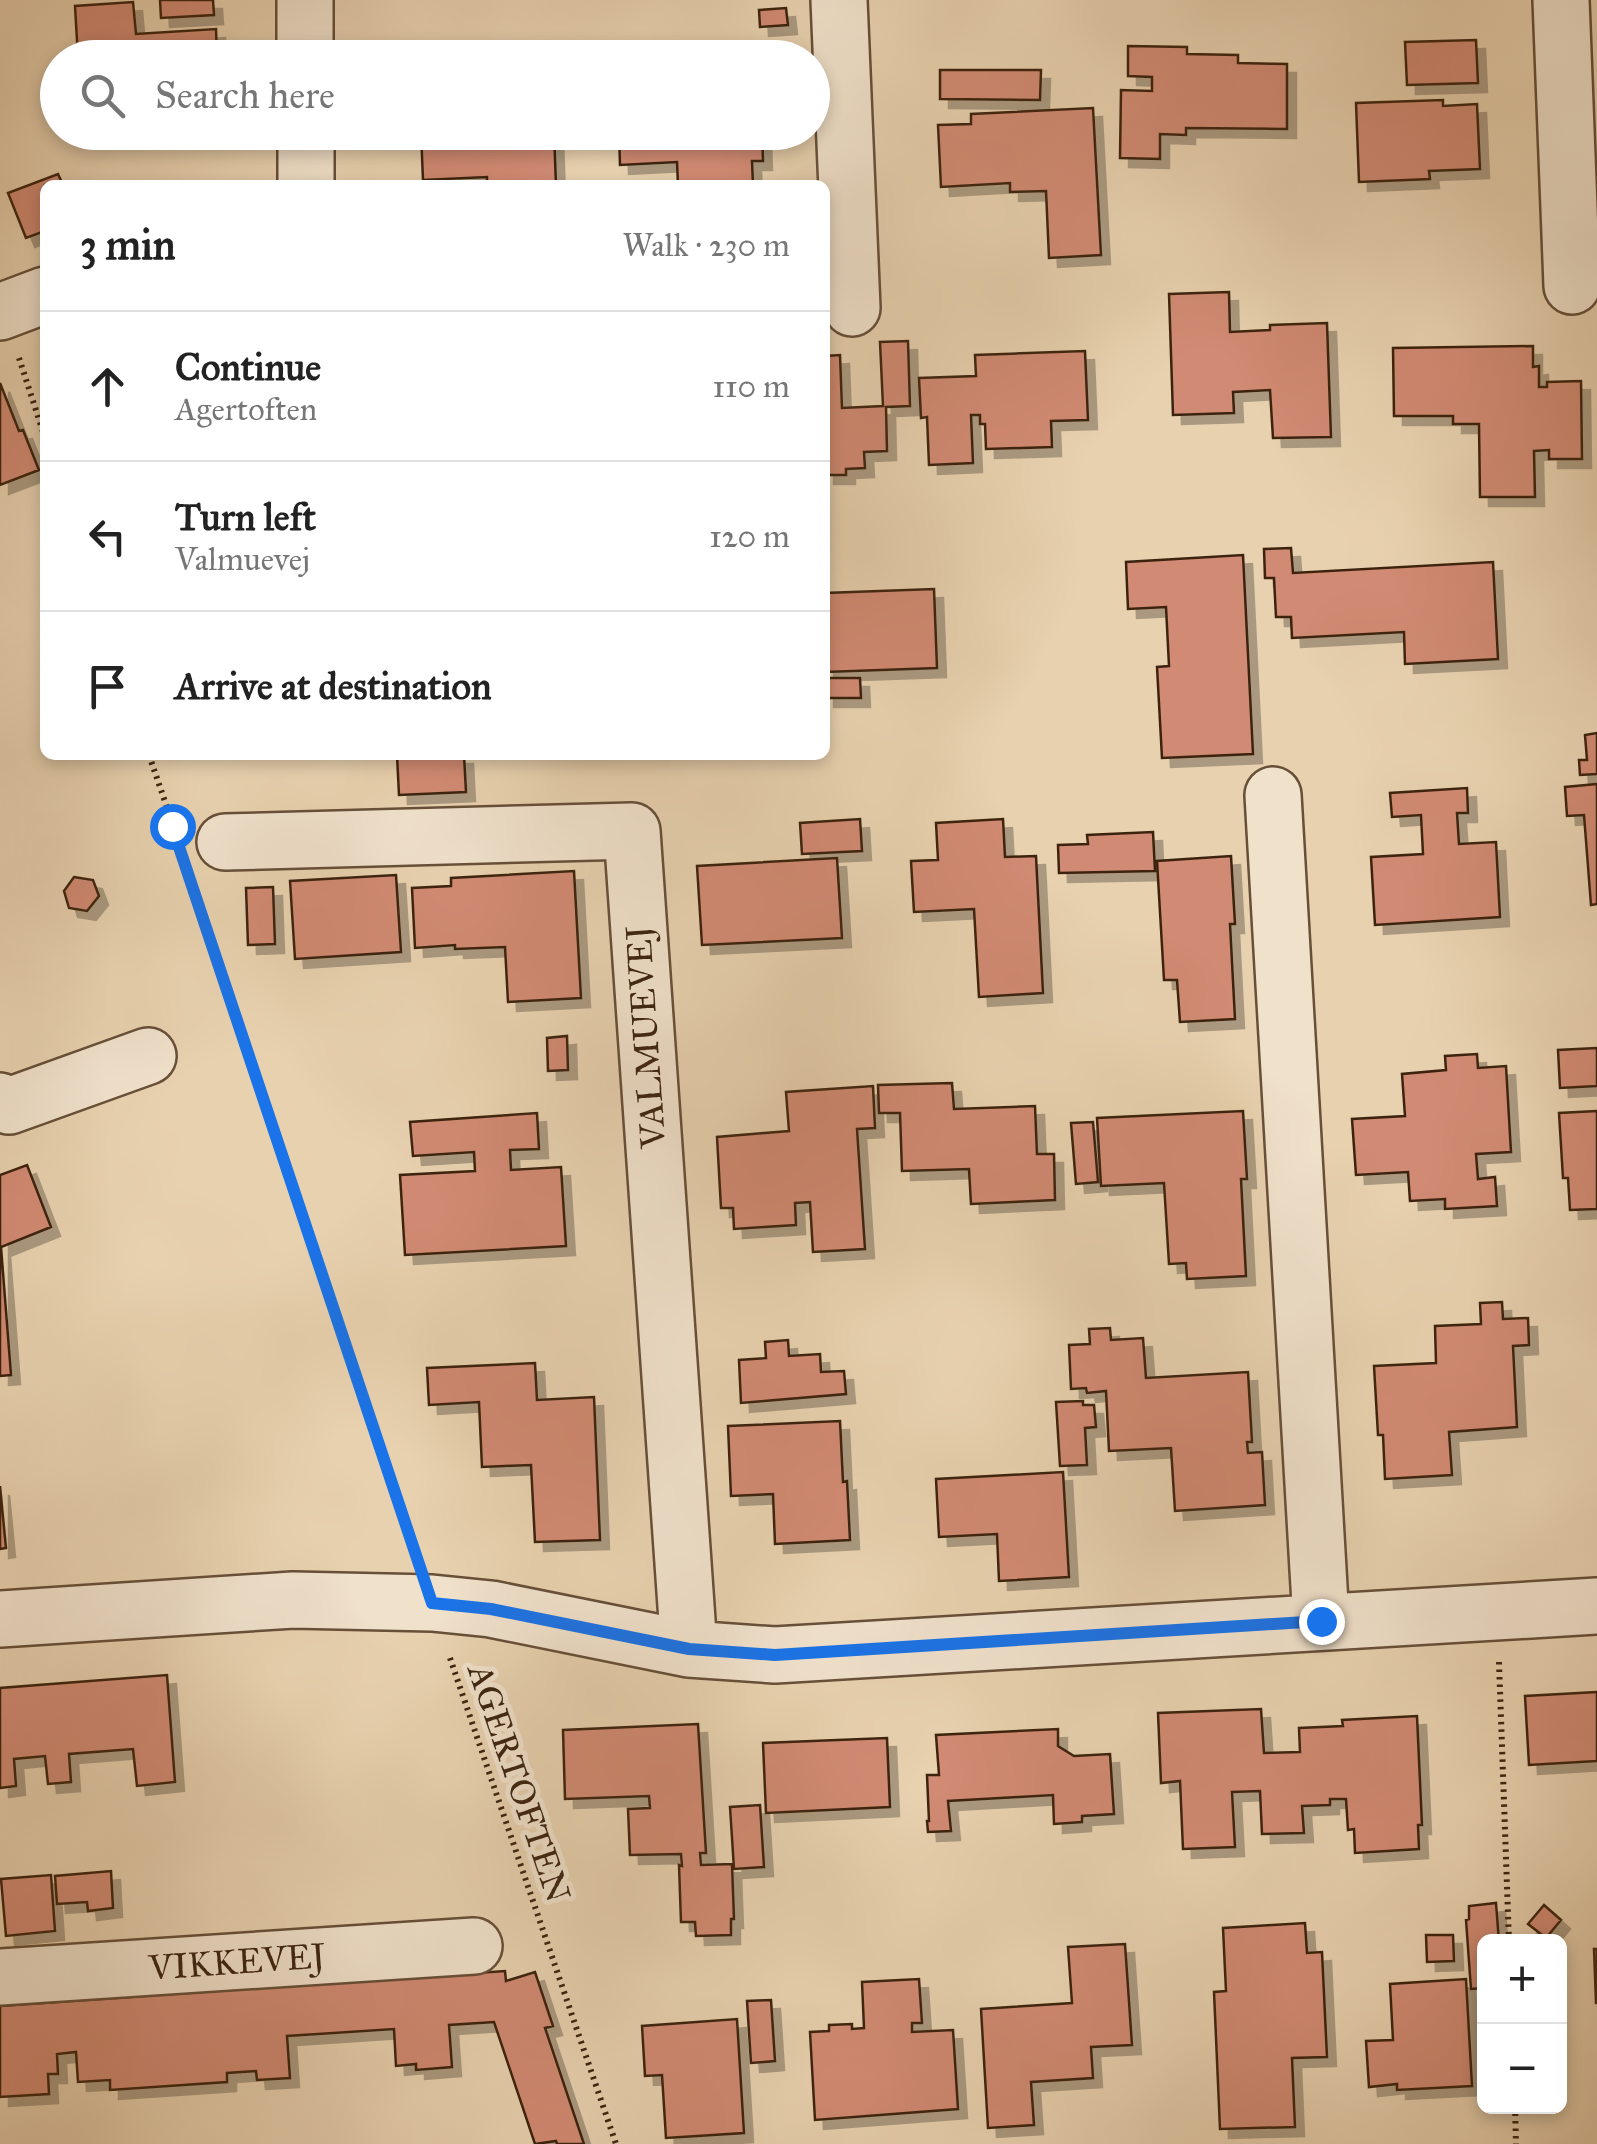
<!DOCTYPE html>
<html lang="en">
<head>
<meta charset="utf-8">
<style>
	:root { --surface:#fff; --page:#f2f2f2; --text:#222; --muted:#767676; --line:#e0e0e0 }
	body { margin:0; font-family:"IM FELL Great Primer",serif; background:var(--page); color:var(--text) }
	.controls { position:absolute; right:30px; bottom:30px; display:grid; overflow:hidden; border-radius:15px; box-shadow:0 5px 15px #0003 }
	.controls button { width:90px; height:90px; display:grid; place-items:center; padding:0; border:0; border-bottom:2px solid var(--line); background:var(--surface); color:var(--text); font:50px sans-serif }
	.stop { position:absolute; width:30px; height:30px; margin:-22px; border:8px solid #1a73e8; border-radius:50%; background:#fff }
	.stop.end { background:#1a73e8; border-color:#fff; box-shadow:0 2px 10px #0008 }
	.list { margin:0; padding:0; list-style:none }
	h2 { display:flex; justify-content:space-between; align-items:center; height:130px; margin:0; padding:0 40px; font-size:42px }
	h2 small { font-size:32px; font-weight:400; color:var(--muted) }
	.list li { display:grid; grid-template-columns:65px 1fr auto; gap:30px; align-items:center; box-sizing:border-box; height:150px; padding:0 40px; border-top:2px solid var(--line) }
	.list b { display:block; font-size:38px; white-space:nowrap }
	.list p { margin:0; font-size:32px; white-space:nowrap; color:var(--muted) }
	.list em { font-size:32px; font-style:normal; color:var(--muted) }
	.icon { flex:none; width:55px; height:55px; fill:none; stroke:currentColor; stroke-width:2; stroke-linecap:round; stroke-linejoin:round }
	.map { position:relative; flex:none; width:1597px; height:2144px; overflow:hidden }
	.search { position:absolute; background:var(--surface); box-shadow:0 5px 15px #0003; left:40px; top:40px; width:790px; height:110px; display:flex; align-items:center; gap:25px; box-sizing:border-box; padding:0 35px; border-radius:55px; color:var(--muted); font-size:38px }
	.panel { position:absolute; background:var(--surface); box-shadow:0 5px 15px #0003; left:40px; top:180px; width:790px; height:580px; border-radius:15px }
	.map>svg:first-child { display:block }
</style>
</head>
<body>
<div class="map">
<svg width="1597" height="2144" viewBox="0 0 1597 2144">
	<defs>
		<filter id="shadow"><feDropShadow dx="9" dy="9" stdDeviation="0" flood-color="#0004"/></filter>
	</defs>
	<rect width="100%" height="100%" fill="#e8d1af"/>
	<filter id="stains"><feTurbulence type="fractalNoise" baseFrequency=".002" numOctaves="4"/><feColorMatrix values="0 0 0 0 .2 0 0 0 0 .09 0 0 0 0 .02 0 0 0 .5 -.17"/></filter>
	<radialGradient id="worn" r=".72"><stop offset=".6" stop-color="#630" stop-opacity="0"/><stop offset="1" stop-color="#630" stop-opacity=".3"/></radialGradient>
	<path fill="#d18a73" stroke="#3c2410" stroke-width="2.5" filter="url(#shadow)" d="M 160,0 L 213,0 L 214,15 L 161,18 Z
		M 133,2 L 136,34 L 216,29 L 217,58 L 78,58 L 75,6 Z
		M 786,8 L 788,25 L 760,27 L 759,10 Z
		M 1476,40 L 1478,83 L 1407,85 L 1405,42 Z
		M 763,43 L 763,58 L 689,58 L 689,53 Z
		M 1128,46 L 1187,47 L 1187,54 L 1238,55 L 1238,63 L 1287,64 L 1287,129 L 1186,128 L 1186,135 L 1160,134 L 1160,159 L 1120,158 L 1121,90 L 1152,91 L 1152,77 L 1128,76 Z
		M 940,70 L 1041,70 L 1040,100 L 940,99 Z
		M 1443,100 L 1443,106 L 1477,104 L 1480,169 L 1429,171 L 1430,179 L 1359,182 L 1356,103 Z
		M 1093,108 L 1101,255 L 1049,258 L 1046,191 L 1010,192 L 1010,183 L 941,187 L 938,125 L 971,124 L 971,114 Z
		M 421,132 L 554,132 L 556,185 L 487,185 L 487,177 L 423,180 Z
		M 619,132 L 762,132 L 763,161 L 752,161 L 753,185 L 678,185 L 677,162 L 620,165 Z
		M 58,174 L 63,185 L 45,185 L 45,231 L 26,238 L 8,193 Z
		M 1229,292 L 1230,332 L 1270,330 L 1270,325 L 1327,323 L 1331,437 L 1273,438 L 1270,390 L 1233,392 L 1234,413 L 1173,415 L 1169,294 Z
		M 908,341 L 910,406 L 886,407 L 887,451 L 864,452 L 865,468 L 846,469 L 846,475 L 825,475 L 825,356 L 840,355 L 842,408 L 883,406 L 880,342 Z
		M 1533,346 L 1533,367 L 1539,366 L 1539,387 L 1547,387 L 1547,382 L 1581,381 L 1582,459 L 1549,459 L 1549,450 L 1534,451 L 1535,497 L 1480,497 L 1479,424 L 1453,424 L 1453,416 L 1394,416 L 1393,348 Z
		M 1085,351 L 1088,420 L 1051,421 L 1052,447 L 986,449 L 985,424 L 980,424 L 980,415 L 971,415 L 973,463 L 929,465 L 927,417 L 921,418 L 919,378 L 976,376 L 975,355 Z
		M 0,383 L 19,431 L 23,430 L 39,470 L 0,485 Z
		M 1291,548 L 1293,573 L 1493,562 L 1498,659 L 1405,664 L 1404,632 L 1292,638 L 1291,617 L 1276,617 L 1274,578 L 1265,578 L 1264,549 Z
		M 1243,555 L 1253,754 L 1162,758 L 1157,667 L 1169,666 L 1166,607 L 1128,609 L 1126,562 Z
		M 934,589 L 937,668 L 825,672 L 825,593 Z
		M 825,678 L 860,678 L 861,698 L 825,698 Z
		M 1597,733 L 1597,774 L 1580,775 L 1579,760 L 1587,760 L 1585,735 Z
		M 397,755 L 464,755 L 466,792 L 399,795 Z
		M 1597,784 L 1597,904 L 1591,905 L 1584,815 L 1567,816 L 1565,787 Z
		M 1467,788 L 1468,813 L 1457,813 L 1459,844 L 1496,842 L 1500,917 L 1375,925 L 1371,857 L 1423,854 L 1421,815 L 1392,817 L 1390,793 Z
		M 860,819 L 862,851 L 802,854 L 800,823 Z
		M 1003,819 L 1005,857 L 1036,856 L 1043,993 L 979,997 L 974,909 L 914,912 L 911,861 L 938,860 L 936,823 Z
		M 1153,832 L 1155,871 L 1059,873 L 1058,845 L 1088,844 L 1087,835 Z
		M 1231,856 L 1235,924 L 1230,924 L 1235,1019 L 1180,1022 L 1177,980 L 1164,980 L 1157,861 Z
		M 837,858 L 842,938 L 702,945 L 697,866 Z
		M 574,871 L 581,998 L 508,1002 L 505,947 L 455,949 L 455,945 L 415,948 L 412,888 L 451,886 L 451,878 Z
		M 396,875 L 401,952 L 295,959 L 290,881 Z
		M 74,877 L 93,880 L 99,896 L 87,911 L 69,908 L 64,891 Z
		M 273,887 L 275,944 L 248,945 L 246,888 Z
		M 567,1036 L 568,1070 L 548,1071 L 547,1038 Z
		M 1597,1048 L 1597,1086 L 1560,1088 L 1558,1050 Z
		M 1477,1054 L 1478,1068 L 1506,1066 L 1511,1152 L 1476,1154 L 1478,1179 L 1495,1177 L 1497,1206 L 1445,1209 L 1445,1199 L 1410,1201 L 1408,1172 L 1356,1175 L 1352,1119 L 1405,1116 L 1402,1074 L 1446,1070 L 1445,1056 Z
		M 952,1083 L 954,1109 L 1035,1106 L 1037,1154 L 1054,1154 L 1055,1200 L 971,1204 L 969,1169 L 902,1171 L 900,1113 L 879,1113 L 878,1085 Z
		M 873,1086 L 875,1128 L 857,1129 L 865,1249 L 813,1252 L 810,1202 L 795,1203 L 796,1225 L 734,1229 L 733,1208 L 721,1208 L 717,1137 L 789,1131 L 786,1092 Z
		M 1243,1111 L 1247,1179 L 1241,1179 L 1246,1276 L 1187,1279 L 1186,1263 L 1169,1264 L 1164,1183 L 1101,1186 L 1097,1118 Z
		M 1597,1111 L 1597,1209 L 1570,1210 L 1568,1178 L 1563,1178 L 1559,1113 Z
		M 537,1113 L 539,1149 L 510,1150 L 511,1170 L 561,1167 L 566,1246 L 405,1255 L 400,1175 L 475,1171 L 474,1152 L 413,1156 L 410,1122 Z
		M 1093,1122 L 1098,1182 L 1076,1184 L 1071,1123 Z
		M 27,1165 L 51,1227 L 1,1247 L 11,1375 L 0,1376 L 0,1175 Z
		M 1502,1302 L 1503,1319 L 1528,1318 L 1529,1345 L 1513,1346 L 1517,1427 L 1449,1432 L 1452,1475 L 1385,1479 L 1383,1435 L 1378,1435 L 1374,1366 L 1436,1363 L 1435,1326 L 1481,1324 L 1480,1303 Z
		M 1110,1328 L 1111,1340 L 1143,1338 L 1146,1378 L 1248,1372 L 1252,1442 L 1247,1442 L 1248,1453 L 1262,1452 L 1265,1505 L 1175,1511 L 1171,1448 L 1109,1451 L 1106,1391 L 1087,1393 L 1086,1388 L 1071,1389 L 1069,1345 L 1090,1344 L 1089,1329 Z
		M 788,1340 L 789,1356 L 820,1354 L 821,1372 L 844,1371 L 846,1394 L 741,1403 L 739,1360 L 766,1358 L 765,1342 Z
		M 535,1363 L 537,1400 L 594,1397 L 600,1540 L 535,1542 L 531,1465 L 482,1467 L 479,1402 L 429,1405 L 427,1368 Z
		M 1083,1401 L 1083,1405 L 1094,1405 L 1096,1427 L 1085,1428 L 1087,1465 L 1060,1466 L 1056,1402 Z
		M 840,1421 L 843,1482 L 847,1481 L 850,1540 L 775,1544 L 773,1494 L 731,1496 L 728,1426 Z
		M 1063,1472 L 1069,1577 L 999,1581 L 997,1534 L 939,1537 L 936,1479 Z
		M 0,1486 L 6,1548 L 0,1549 Z
		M 167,1675 L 175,1782 L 137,1786 L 133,1749 L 69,1754 L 71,1782 L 48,1784 L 45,1756 L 14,1759 L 16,1786 L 0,1788 L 0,1688 Z
		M 1597,1692 L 1597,1761 L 1529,1765 L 1525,1696 Z
		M 1261,1709 L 1264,1753 L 1300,1752 L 1299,1728 L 1343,1726 L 1342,1720 L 1417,1716 L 1422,1825 L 1418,1825 L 1419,1849 L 1355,1853 L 1354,1829 L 1348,1830 L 1346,1799 L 1330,1799 L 1330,1805 L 1302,1806 L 1304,1833 L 1262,1834 L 1260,1791 L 1232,1792 L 1235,1847 L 1183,1849 L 1180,1781 L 1161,1783 L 1158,1713 Z
		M 698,1724 L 706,1853 L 700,1853 L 701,1865 L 732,1864 L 734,1919 L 731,1919 L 731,1935 L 696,1936 L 695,1922 L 681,1922 L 679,1865 L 682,1866 L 681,1854 L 630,1855 L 628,1809 L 650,1808 L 649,1796 L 565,1799 L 563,1730 Z
		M 1058,1729 L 1058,1746 L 1074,1756 L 1110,1754 L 1114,1814 L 1082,1816 L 1082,1822 L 1054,1824 L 1053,1795 L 948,1801 L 951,1831 L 928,1832 L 927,1821 L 929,1821 L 927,1775 L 939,1775 L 936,1735 Z
		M 887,1738 L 890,1807 L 766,1813 L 763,1743 Z
		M 760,1805 L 764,1867 L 734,1869 L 730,1807 Z
		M 111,1871 L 113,1908 L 88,1911 L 87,1902 L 57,1904 L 55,1876 Z
		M 51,1875 L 55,1931 L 6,1936 L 1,1879 Z
		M 1496,1903 L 1499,1942 L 1484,1942 L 1484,1988 L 1471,1989 L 1466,1920 L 1469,1919 L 1469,1906 Z
		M 1544,1905 L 1561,1920 L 1546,1938 L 1528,1924 Z
		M 1305,1923 L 1307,1953 L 1322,1952 L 1327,2057 L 1292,2058 L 1295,2127 L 1220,2129 L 1214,1992 L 1226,1991 L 1223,1928 Z
		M 1426,1935 L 1453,1935 L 1454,1961 L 1427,1962 Z
		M 1125,1944 L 1132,2045 L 1091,2047 L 1093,2078 L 1031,2082 L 1034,2125 L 988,2128 L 981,2009 L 1072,2003 L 1068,1947 Z
		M 1594,1949 L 1597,1949 L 1597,2003 L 1596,2003 Z
		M 505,1971 L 506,1981 L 535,1972 L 553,2026 L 545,2028 L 584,2144 L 557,2144 L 556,2141 L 535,2144 L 494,2022 L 449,2025 L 452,2067 L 416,2070 L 416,2064 L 396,2066 L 394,2029 L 287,2036 L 290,2078 L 257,2080 L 256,2071 L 227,2073 L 227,2082 L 110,2090 L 110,2080 L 78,2082 L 76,2052 L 57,2054 L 58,2074 L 48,2074 L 49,2094 L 0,2097 L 0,2006 Z
		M 919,1979 L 922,2023 L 912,2023 L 912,2032 L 953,2030 L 958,2109 L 815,2120 L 810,2032 L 829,2031 L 829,2025 L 852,2024 L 852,2029 L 864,2028 L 862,1982 Z
		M 1466,1979 L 1472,2086 L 1397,2090 L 1397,2084 L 1369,2087 L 1366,2041 L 1393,2040 L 1390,1984 Z
		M 771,2000 L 775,2061 L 751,2063 L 747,2001 Z
		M 737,2019 L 744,2133 L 666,2138 L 662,2075 L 645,2076 L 642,2026 Z"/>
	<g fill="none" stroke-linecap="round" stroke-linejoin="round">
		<defs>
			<path id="minor" d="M 305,0 L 305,58
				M 839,0 L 852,308
				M 1561,0 L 1572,286
				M 306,132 L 306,185
				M 0,312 L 45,295
				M 1273,795 L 1321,1621
				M 225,842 L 632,831 L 689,1649
				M 0,1101 L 9,1106 L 148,1056
				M 0,1619 L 293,1600 L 432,1603 L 491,1609 L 689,1649 L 775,1655 L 1597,1606
				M 0,1977 L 474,1946"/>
		</defs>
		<use href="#minor" stroke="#674f38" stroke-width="60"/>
		<path stroke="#3c2410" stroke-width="6" stroke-dasharray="2.5 5" stroke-linecap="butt" d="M 19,358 L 45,438
			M 149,755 L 173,825
			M 192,885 L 414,1551
			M 450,1658 L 616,2144
			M 1499,1662 L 1509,1942
			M 1515,2106 L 1516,2144"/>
		<use href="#minor" stroke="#f0e1cb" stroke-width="55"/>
	</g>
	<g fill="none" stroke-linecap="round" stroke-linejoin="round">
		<path stroke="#1a73e8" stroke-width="12" d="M 172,826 L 432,1603 L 491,1609 L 689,1649 L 775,1655 L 1321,1621"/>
	</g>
	<g text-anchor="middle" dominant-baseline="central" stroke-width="10" stroke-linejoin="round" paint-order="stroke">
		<g font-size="35" fill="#3c2410" stroke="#f0e1cb">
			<text transform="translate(646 1037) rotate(-94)">VALMUEVEJ</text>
			<text transform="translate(519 1783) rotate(71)">AGERTOFTEN</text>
			<text transform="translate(237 1962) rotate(-4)">VIKKEVEJ</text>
		</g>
	</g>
	<rect width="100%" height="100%" filter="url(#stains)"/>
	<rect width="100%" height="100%" fill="url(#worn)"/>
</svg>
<div class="controls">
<button>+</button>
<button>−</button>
</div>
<div class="stop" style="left:172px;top:826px"></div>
<div class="stop end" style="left:1321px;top:1621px"></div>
<div class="search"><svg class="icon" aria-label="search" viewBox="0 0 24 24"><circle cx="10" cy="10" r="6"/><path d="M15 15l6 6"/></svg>Search here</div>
<section class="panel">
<h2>3 min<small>Walk · 230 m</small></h2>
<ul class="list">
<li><svg class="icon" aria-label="ahead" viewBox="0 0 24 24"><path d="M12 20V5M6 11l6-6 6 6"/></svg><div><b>Continue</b><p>Agertoften</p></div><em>110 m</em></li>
<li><svg class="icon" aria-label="left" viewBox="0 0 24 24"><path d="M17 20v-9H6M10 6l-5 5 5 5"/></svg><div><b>Turn left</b><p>Valmuevej</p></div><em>120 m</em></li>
<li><svg class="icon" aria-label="arrive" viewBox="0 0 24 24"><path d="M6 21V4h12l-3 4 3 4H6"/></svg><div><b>Arrive at destination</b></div></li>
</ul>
</section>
</div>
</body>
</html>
